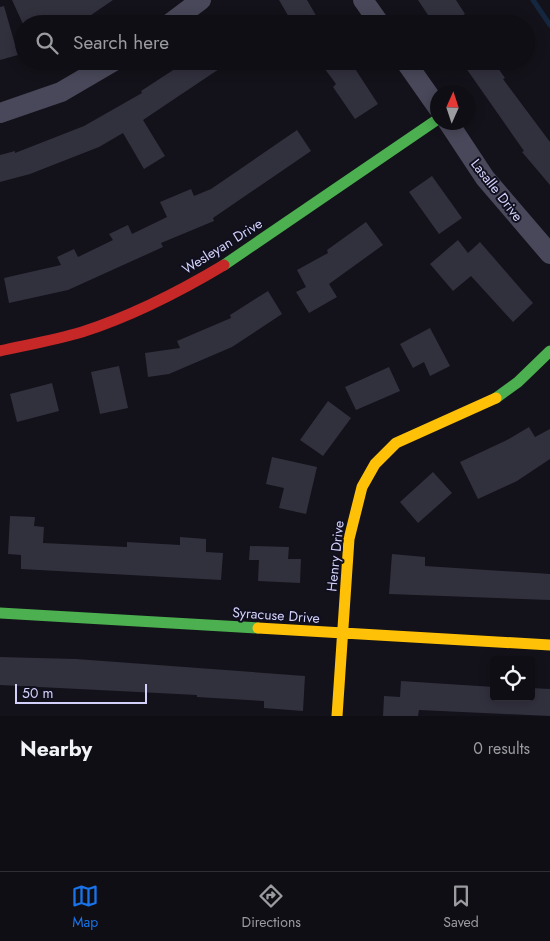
<!DOCTYPE html>
<html lang="en">
<head>
<meta charset="utf-8">
<style>
	:root { --surface:#0e0e14; --page:#17171d; --text:#f1f3f6; --muted:#9b9ca0; --line:#2e2e34; --accent:#1a73e8 }
	body { margin:0; font-family:Jost,sans-serif; background:var(--page); color:var(--text) }
	.controls { position:absolute; right:15px; bottom:15px; display:grid; overflow:hidden; border-radius:5px; box-shadow:0 2px 12px #0003 }
	.controls button { width:45px; height:45px; display:grid; place-items:center; padding:0; border:0; border-bottom:1px solid var(--line); background:var(--surface); color:var(--text); font:25px sans-serif }
	.compass { position:absolute; left:430px; top:85px; width:45px; height:45px; border-radius:50%; background:var(--surface); box-shadow:0 2px 12px #0003; rotate:3deg }
	.scale { position:absolute; left:15px; bottom:12px; width:132px; box-sizing:border-box; padding-left:5px; border:2px solid #d3d1fa; border-top:0; font-size:14px; line-height:18px; white-space:nowrap; color:#d3d1fa; -webkit-text-stroke:4px #100f1e; paint-order:stroke }
	.list { margin:0; padding:0; list-style:none }
	h2 { display:flex; justify-content:space-between; align-items:center; height:65px; margin:0; padding:0 20px; font-size:21px }
	h2 small { font-size:16px; font-weight:400; color:var(--muted) }
	.icon { flex:none; width:28px; height:28px; fill:none; stroke:currentColor; stroke-width:2; stroke-linecap:round; stroke-linejoin:round }
	.map { position:relative; flex:none; width:550px; height:716px; overflow:hidden }
	.search { position:absolute; background:var(--surface); box-shadow:0 2px 12px #0003; left:15px; right:15px; top:15px; height:55px; display:flex; align-items:center; gap:12px; box-sizing:border-box; padding:0 18px; border-radius:28px; color:var(--muted); font-size:19px }
	.sheet { height:155px; background:var(--surface) }
	nav { display:flex; justify-content:space-around; align-items:center; box-sizing:border-box; height:70px; border-top:1px solid var(--line); background:var(--surface); font-size:14px; color:var(--muted) }
	nav a { display:grid; justify-items:center; gap:2px }
	nav .on { color:var(--accent) }
	.map>svg:first-child { display:block }
</style>
</head>
<body>
<div class="map">
<svg width="550" height="716" viewBox="0 0 550 716">
	<rect width="100%" height="100%" fill="#13121a"/>
	<g fill="none" stroke-linecap="round" stroke-linejoin="round">
		<path stroke="#14273f" stroke-width="5" d="M 533,0 L 550,25"/>
	</g>
	<path fill="#31303d" d="M 12,0 L 113,0 L 78,24 L 23,24 Z
		M 279,0 L 307,0 L 321,24 L 293,24 Z
		M 418,0 L 456,0 L 465,14 L 458,18 L 462,24 L 434,24 Z
		M 4,6 L 18,55 L 0,60 L 0,7 Z
		M 187,61 L 231,61 L 143,120 L 165,156 L 144,169 L 123,133 L 99,147 L 30,174 L 0,182 L 0,155 L 15,151 L 15,153 L 84,126 L 142,93 L 141,91 Z
		M 319,61 L 350,61 L 378,104 L 355,119 L 333,87 L 336,84 Z
		M 461,61 L 493,61 L 505,78 L 503,79 L 550,142 L 550,185 L 522,152 L 524,151 Z
		M 297,130 L 311,151 L 213,218 L 214,221 L 161,243 L 163,247 L 68,290 L 9,303 L 4,278 L 61,265 L 57,257 L 74,249 L 78,257 L 113,240 L 109,234 L 128,225 L 132,234 L 167,217 L 160,202 L 191,189 L 194,196 L 211,189 Z
		M 432,176 L 462,218 L 439,234 L 409,192 Z
		M 366,222 L 383,245 L 329,284 L 337,297 L 309,313 L 296,292 L 306,287 L 297,270 L 328,253 L 327,250 Z
		M 458,240 L 468,253 L 480,242 L 533,303 L 513,322 L 471,276 L 453,291 L 430,264 Z
		M 268,291 L 282,314 L 232,347 L 169,374 L 148,377 L 145,353 L 180,348 L 177,341 L 231,318 L 230,315 Z
		M 430,328 L 450,366 L 430,376 L 424,362 L 413,368 L 400,344 Z
		M 119,366 L 128,408 L 100,414 L 91,372 Z
		M 389,367 L 400,391 L 356,410 L 345,387 Z
		M 52,383 L 59,411 L 17,422 L 10,394 Z
		M 328,401 L 351,418 L 323,456 L 300,440 Z
		M 529,427 L 535,437 L 550,429 L 550,459 L 517,481 L 478,499 L 460,462 L 507,440 Z
		M 272,457 L 317,467 L 306,514 L 279,508 L 284,488 L 266,484 Z
		M 433,472 L 452,493 L 418,523 L 400,502 Z
		M 10,516 L 35,517 L 34,526 L 44,527 L 43,543 L 127,547 L 127,542 L 180,545 L 180,537 L 206,539 L 206,552 L 223,553 L 221,580 L 21,569 L 21,555 L 8,554 Z
		M 250,546 L 289,547 L 288,559 L 301,559 L 300,583 L 258,581 L 259,560 L 249,560 Z
		M 392,554 L 425,557 L 425,566 L 550,574 L 550,600 L 389,594 Z
		M 0,657 L 76,659 L 305,676 L 303,711 L 264,708 L 264,701 L 197,697 L 197,695 L 0,685 Z
		M 401,681 L 494,687 L 494,697 L 531,697 L 531,688 L 550,689 L 550,716 L 419,710 L 418,716 L 383,716 L 384,696 L 400,697 Z"/>
	<g fill="none" stroke-linecap="round" stroke-linejoin="round">
		<path stroke="#49485a" stroke-width="20" d="M 363,0 L 380,24
			M 169,24 L 201,0
			M 405,61 L 438,108
			M 0,113 L 61,92 L 114,61
			M 448,122 L 485,178 L 550,254"/>
		<path stroke="#4caf50" stroke-width="11" d="M 224,265 L 438,119
			M 496,398 L 518,382 L 550,351
			M 0,613 L 258,628"/>
		<path stroke="#ffc107" stroke-width="11" d="M 258,628 L 550,645
			M 337,716 L 349,539 L 362,487 L 375,464 L 396,443 L 496,398"/>
		<path stroke="#c62828" stroke-width="11" d="M 0,351 C 27,345 55,340 82,332 C 132,316 179,292 224,265"/>
	</g>
	<g text-anchor="middle" dominant-baseline="central" stroke-width="4" stroke-linejoin="round" paint-order="stroke">
		<g font-size="14" fill="#d3d1fa" stroke="#100f1e">
			<text transform="translate(497 190) rotate(52)">Lasalle Drive</text>
			<text transform="translate(222 246) rotate(-32)">Wesleyan Drive</text>
			<text transform="translate(335 556) rotate(-84)">Henry Drive</text>
			<text transform="translate(276 615) rotate(4)">Syracuse Drive</text>
		</g>
	</g>
</svg>
<div class="controls">
<button><svg class="icon" aria-label="locate" viewBox="0 0 24 24"><circle cx="12" cy="12" r="6"/><path d="M12 2v4M12 18v4M2 12h4M18 12h4"/></svg></button>
</div>
<svg class="compass" viewBox="-18 -18 36 36"><path d="M0-13l5 13h-10z" fill="#e53935"/><path d="M0 13l5-13h-10z" fill="#9b9ca0"/></svg>
<div class="scale">50 m</div>
<div class="search"><svg class="icon" aria-label="search" viewBox="0 0 24 24"><circle cx="10" cy="10" r="6"/><path d="M15 15l6 6"/></svg>Search here</div>
</div>
<section class="sheet">
<h2>Nearby<small>0 results</small></h2>
<ul class="list">
</ul>
</section>
<nav>
<a class="on"><svg class="icon" aria-label="map" viewBox="0 0 24 24"><path d="M3 6l6-2 6 2 6-2v14l-6 2-6-2-6 2zM9 4v14M15 6v14"/></svg>Map</a>
<a><svg class="icon" aria-label="directions" viewBox="0 0 24 24"><path d="M12 3l9 9-9 9-9-9zM9 14v-3h6M13 9l2 2-2 2"/></svg>Directions</a>
<a><svg class="icon" aria-label="saved" viewBox="0 0 24 24"><path d="M7 4h10v16l-5-4-5 4z"/></svg>Saved</a>
</nav>
</body>
</html>
